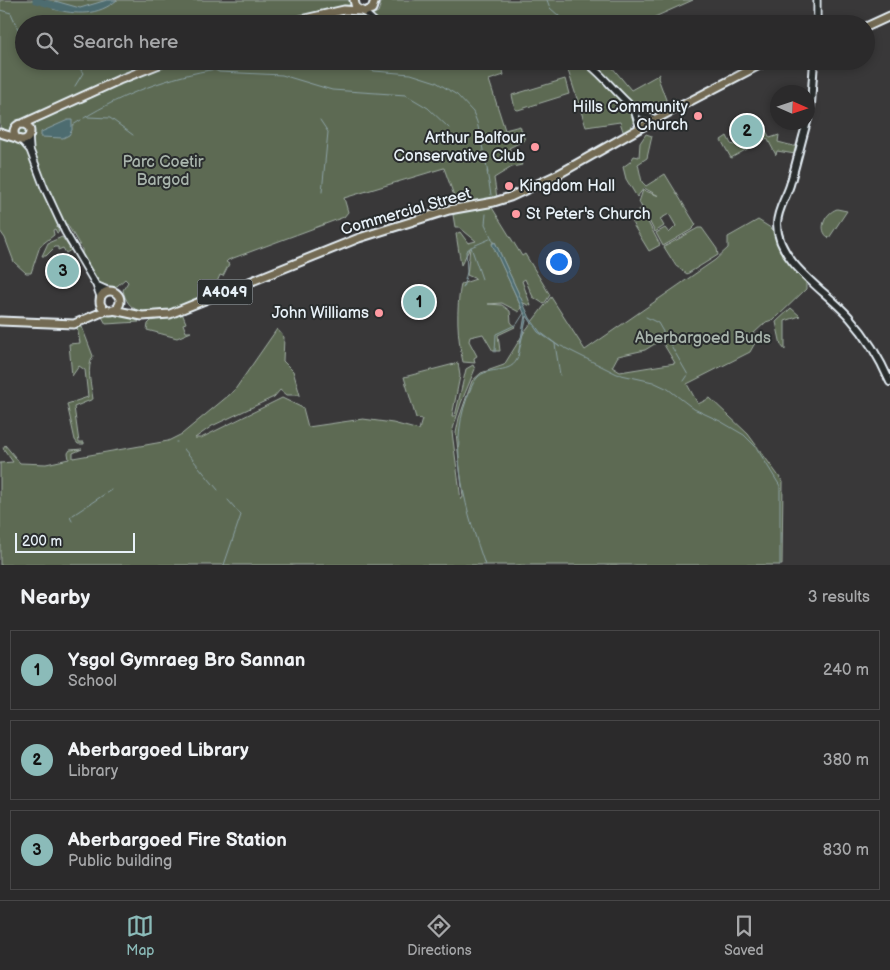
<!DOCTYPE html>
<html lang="en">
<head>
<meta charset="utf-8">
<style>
	:root { --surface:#2b2a2b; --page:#373637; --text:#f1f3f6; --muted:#a6a7a9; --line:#474647; --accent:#8bbbb9 }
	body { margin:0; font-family:"Balsamiq Sans",sans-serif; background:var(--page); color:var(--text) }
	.compass { position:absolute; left:770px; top:85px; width:45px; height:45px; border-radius:50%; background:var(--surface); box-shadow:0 2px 8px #0003; rotate:93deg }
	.scale { position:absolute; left:15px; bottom:12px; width:120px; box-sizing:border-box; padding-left:5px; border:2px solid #e8f1f8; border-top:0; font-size:14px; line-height:18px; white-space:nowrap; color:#e8f1f8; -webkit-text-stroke:4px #2a2d2e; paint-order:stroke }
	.you { position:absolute; left:558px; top:261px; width:18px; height:18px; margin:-12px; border:4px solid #fff; border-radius:50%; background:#1a73e8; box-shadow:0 0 0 8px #1a73e833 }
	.badge { display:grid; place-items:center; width:32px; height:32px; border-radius:50%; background:var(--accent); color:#111; font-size:16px; font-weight:700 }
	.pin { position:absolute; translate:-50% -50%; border:2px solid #fff; box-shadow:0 1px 5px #0006 }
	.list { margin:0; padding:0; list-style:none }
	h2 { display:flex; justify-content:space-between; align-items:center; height:65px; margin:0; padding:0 20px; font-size:21px }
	h2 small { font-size:16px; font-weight:400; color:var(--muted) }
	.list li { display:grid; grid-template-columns:32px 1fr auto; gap:15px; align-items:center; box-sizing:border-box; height:80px; margin:0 10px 10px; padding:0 10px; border:1px solid var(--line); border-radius:0px }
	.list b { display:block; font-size:19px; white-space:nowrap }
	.list p { margin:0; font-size:16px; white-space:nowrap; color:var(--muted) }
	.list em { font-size:16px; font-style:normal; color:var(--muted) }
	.icon { flex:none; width:28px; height:28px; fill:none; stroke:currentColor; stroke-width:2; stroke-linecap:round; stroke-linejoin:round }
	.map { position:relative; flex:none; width:890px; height:565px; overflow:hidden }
	.search { position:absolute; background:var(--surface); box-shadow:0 2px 8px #0003; left:15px; right:15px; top:15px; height:55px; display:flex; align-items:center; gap:12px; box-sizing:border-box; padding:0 18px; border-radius:28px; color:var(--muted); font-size:19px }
	.sheet { height:335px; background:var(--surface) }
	nav { display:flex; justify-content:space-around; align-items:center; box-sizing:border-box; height:70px; border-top:1px solid var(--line); background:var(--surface); font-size:14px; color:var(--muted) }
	nav a { display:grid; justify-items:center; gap:2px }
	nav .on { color:var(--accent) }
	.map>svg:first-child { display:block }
</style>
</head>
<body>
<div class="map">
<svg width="890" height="565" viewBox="0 0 890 565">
	<rect width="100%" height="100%" fill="#393839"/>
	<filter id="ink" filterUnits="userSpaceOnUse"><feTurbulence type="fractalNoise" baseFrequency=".02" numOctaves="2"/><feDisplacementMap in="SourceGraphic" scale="10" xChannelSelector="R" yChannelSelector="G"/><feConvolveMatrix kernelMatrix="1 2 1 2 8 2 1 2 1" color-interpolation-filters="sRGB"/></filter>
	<g filter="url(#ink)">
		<path fill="#5d6b52" stroke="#a2aea5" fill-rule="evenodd" d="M 0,0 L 351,0 L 353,13 L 367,17 L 378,12 L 382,0 L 693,0 L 639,24 L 24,24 L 24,61 L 535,61 L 502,67 L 504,75 L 489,80 L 505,130 L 520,126 L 525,140 L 509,148 L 512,154 L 516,153 L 522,165 L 512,167 L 494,178 L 497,198 L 457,204 L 444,168 L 344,198 L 348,212 L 344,217 L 228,260 L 226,262 L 229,264 L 223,276 L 220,275 L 217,282 L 221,290 C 194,301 132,335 123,290 L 128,282 L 125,279 L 117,286 L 112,287 L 100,283 L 82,256 L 82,249 L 67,224 L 57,226 L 59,232 L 57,233 L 55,229 L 53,230 L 54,235 L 40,246 L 31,273 L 26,273 L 14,262 L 5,238 L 0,231 Z
			M 565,61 L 607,61 L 631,90 L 660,74 L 658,78 L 668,105 L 663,107 L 662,111 C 650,115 645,114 637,105 L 630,110 C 635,120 634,127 624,134 L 620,122 L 586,127 Z
			M 565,79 L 569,94 L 518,110 L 515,109 L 512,95 Z
			M 760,120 L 770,138 L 779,135 L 778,142 L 797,147 L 795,154 L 777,151 L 776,155 L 767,138 L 731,158 L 721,140 L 727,136 L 731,144 L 734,145 L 754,135 L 749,125 Z
			M 646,134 L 652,136 L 647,158 L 638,164 L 642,182 L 646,186 L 665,174 L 696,225 L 691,230 L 663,246 L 656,233 L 665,228 L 669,233 L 676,226 L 669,214 L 660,219 L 664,226 L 655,232 L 639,202 L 643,190 L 659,196 L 644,188 L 637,197 L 626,179 L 623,167 L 630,162 L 634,156 L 639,157 L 640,143 Z
			M 491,206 L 522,256 L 525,254 L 550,295 L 544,304 L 533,297 L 525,279 L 522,281 L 531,306 L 523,303 L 495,242 L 492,243 L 521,307 L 519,312 L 502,303 L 488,304 L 502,305 L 510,311 L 511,322 L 515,327 L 498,335 L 500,351 L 493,351 L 483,334 L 470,337 L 469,341 L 477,356 L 474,358 L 475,363 L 463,362 C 457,336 456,310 461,284 L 476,279 L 467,275 L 470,248 L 461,265 L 456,234 L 460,232 L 468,243 L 476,241 L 459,227 L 455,227 L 453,215 L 458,212 Z
			M 641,209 L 660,245 L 649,251 L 632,223 L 640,217 L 637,211 Z
			M 837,209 L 847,211 L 829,238 C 817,230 825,213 837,209 Z
			M 758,220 L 774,230 L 780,248 L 806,282 L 806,289 L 775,319 L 766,322 L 753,334 L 755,343 L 750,352 L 687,384 L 698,404 L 710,398 L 748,434 L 783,482 L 782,565 L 0,565 L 0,463 L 13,462 L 3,448 L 5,445 L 20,463 L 46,464 L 69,459 L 68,453 L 70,450 L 82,449 L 73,453 L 73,458 L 168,441 L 182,434 L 234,391 L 277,329 L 284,337 L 283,361 L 293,371 L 300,395 L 286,395 L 280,390 L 274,397 L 212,426 L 195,438 L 201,438 L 282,398 L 303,408 L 308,427 L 363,419 L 393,423 L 419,430 L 422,419 L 416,418 L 404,377 L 458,363 L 460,376 L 452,416 L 455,416 L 466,369 L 473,365 L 475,369 L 461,403 L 452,432 L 461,500 L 463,497 L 456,433 L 459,418 L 472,381 L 481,373 L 504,365 L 525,331 L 551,297 L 585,350 L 715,260 L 728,248 L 728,237 ZM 661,340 L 675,363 L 620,372 L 612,367 L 618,356 L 645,350 Z
			M 698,228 L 702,228 L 717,249 L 718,255 L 687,274 L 676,266 L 664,247 Z
			M 62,237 L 71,250 L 66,253 L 63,248 L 58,250 L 58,247 L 55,247 L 46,256 L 42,256 L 48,243 Z
			M 791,308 L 800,316 L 785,321 L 785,350 L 781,345 L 776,322 Z
			M 114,313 L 132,317 L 139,322 L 106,324 L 101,315 Z
			M 182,313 L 186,323 L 183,324 L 186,332 L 191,332 L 177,338 L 147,330 L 148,324 L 151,321 Z
			M 77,327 L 82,327 L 93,356 C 86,369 91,384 93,399 L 74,407 L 79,442 L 84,442 L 84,444 L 78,444 L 75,440 L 67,404 L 88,397 L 85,370 L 79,366 L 72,376 L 69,344 L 80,343 Z"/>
		<path fill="#4e6c70" stroke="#8ca1a6" d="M 107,0 L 117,0 C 98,16 77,15 53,9 L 55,1 L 80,8 Z
			M 68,120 L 72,120 L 72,130 L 69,135 L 63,138 L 41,137 L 41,132 Z
			M 495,242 L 530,318 L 540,332 L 560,347 L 538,332 L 527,316 L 518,356 L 525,315 L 492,244 Z"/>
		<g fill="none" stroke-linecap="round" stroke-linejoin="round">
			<path stroke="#8ca1a6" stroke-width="1" d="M 547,0 L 550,8 L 568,24
				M 0,10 L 11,13 L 18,29 L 19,52 L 24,61
				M 25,61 C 39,72 54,67 70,61
				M 344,61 L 374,71 L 411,74 L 436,82 L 457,95 L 473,112 L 477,122 L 488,173
				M 221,68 L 253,61
				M 213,69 L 219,72 L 282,75 L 332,90 L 406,95 L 428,108 L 449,128
				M 75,86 L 83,73 L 75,61
				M 87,117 L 110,118 L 133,135
				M 84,118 C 123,94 171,76 216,69
				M 320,120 L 328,132 L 322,192
				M 73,125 L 81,120
				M 487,171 L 491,195
				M 486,214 L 485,224 L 494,243
				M 471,247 L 482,279
				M 463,288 L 467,272 L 466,251 L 471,247 L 492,238
				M 646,317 L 658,323 L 688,375 L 684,381
				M 555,344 L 560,375
				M 561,346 L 617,374 L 653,382 L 668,389 L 694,409 L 720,421 L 744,435 L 756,447 L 780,486 L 780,565
				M 495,352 L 496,334 L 517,324 L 524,313
				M 176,442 L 177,442
				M 184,449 L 218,490
				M 73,515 L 111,490
				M 71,516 L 70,517 L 72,521
				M 224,565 L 241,515 L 228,500
				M 485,565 C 467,513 447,452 467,398 C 470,391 472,383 477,378 C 488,365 512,376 518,357"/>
			<path stroke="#4e6c70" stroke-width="7" d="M 36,0 L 62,8"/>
			<defs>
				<path id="tertiary" d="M 817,0 L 817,24
					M 364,12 L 377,24
					M 584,61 C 610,78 627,113 656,119
					M 634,110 L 640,128
					M 29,136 L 30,150 L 44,187 L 65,232 L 96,285 L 101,299
					M 21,140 L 30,150
					M 96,285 L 109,291"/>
				<path id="secondary" d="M 808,119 L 811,104 L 814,61
					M 807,122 C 801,143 796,164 790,185 C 786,198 777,210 777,224 C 777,263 828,292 850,318 C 867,337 880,359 890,382"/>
				<path id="primary" d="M 354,0 L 356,8 L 364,12 L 372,9 L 375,0
					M 283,24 L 344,10 L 360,11
					M 866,27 L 890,16
					M 22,124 L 119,80 L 167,61
					M14 132a8 8 0 1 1 16 0a8 8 0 1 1-16 0Z
					M 0,133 L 16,138
					M100 301a10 10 0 1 1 20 0a10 10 0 1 1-20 0Z
					M 113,310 L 142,316 L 170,314 L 359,238 L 449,210 L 494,202 L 510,197 L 557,175 L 656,119 L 767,61
					M 0,321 L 74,324 L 107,310"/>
			</defs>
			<use href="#tertiary" stroke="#e8f1f8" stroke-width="9"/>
			<use href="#secondary" stroke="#e8f1f8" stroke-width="10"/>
			<use href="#primary" stroke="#e8f1f8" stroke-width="11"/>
			<use href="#tertiary" stroke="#2a2d2e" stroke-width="5.5"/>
			<use href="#secondary" stroke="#2a2d2e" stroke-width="6"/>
			<use href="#primary" stroke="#736b52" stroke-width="7"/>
		</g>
	</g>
	<g fill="#ff9aa2" stroke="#2a2d2e" stroke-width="2">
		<circle cx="698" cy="116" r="5"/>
		<circle cx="535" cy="147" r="5"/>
		<circle cx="509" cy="186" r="5"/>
		<circle cx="516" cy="214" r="5"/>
		<circle cx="379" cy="313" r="5"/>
	</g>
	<g text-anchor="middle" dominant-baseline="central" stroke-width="4" stroke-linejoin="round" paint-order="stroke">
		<rect fill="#2a2d2e" stroke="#afb6bb" stroke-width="1" x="197.5" y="279.5" width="55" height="25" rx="4"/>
		<g font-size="15" font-weight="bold" fill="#e8f1f8">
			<text x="225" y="292">A4049</text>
		</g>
		<g font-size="16" fill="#e8f1f8" stroke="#2a2d2e" text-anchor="end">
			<text x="688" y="107">Hills Community<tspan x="688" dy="18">Church</tspan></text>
			<text x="525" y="138">Arthur Balfour<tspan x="525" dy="18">Conservative Club</tspan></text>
			<text x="519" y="186" text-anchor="start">Kingdom Hall</text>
			<text x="526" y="214" text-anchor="start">St Peter's Church</text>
			<text x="369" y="313">John Williams</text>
		</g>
		<g font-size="16" fill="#a9b5ad" stroke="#2a2d2e">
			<text x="163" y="162">Parc Coetir<tspan x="163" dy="18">Bargod</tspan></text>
			<text x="703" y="338">Aberbargoed Buds</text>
		</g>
		<g font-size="16" fill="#e8f1f8" stroke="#2a2d2e">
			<text transform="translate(406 212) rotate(-16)">Commercial Street</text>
		</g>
	</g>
</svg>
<svg class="compass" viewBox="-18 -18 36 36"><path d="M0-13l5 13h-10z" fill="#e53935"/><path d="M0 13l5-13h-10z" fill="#a6a7a9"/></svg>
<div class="scale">200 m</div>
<div class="you"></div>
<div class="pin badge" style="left:419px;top:302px">1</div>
<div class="pin badge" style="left:747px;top:131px">2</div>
<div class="pin badge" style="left:63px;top:271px">3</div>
<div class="search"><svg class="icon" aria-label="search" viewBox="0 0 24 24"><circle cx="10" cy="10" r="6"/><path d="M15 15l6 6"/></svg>Search here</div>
</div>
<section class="sheet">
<h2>Nearby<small>3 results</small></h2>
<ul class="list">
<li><span class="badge">1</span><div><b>Ysgol Gymraeg Bro Sannan</b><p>School</p></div><em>240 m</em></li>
<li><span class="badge">2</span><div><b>Aberbargoed Library</b><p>Library</p></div><em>380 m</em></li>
<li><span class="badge">3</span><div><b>Aberbargoed Fire Station</b><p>Public building</p></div><em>830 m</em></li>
</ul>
</section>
<nav>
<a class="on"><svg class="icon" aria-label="map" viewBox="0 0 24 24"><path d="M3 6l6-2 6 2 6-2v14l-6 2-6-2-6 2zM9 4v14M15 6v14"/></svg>Map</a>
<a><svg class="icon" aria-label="directions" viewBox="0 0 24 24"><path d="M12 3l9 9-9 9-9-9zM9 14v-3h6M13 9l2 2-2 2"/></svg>Directions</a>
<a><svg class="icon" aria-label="saved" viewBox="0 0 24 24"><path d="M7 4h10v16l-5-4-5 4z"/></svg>Saved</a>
</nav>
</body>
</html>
